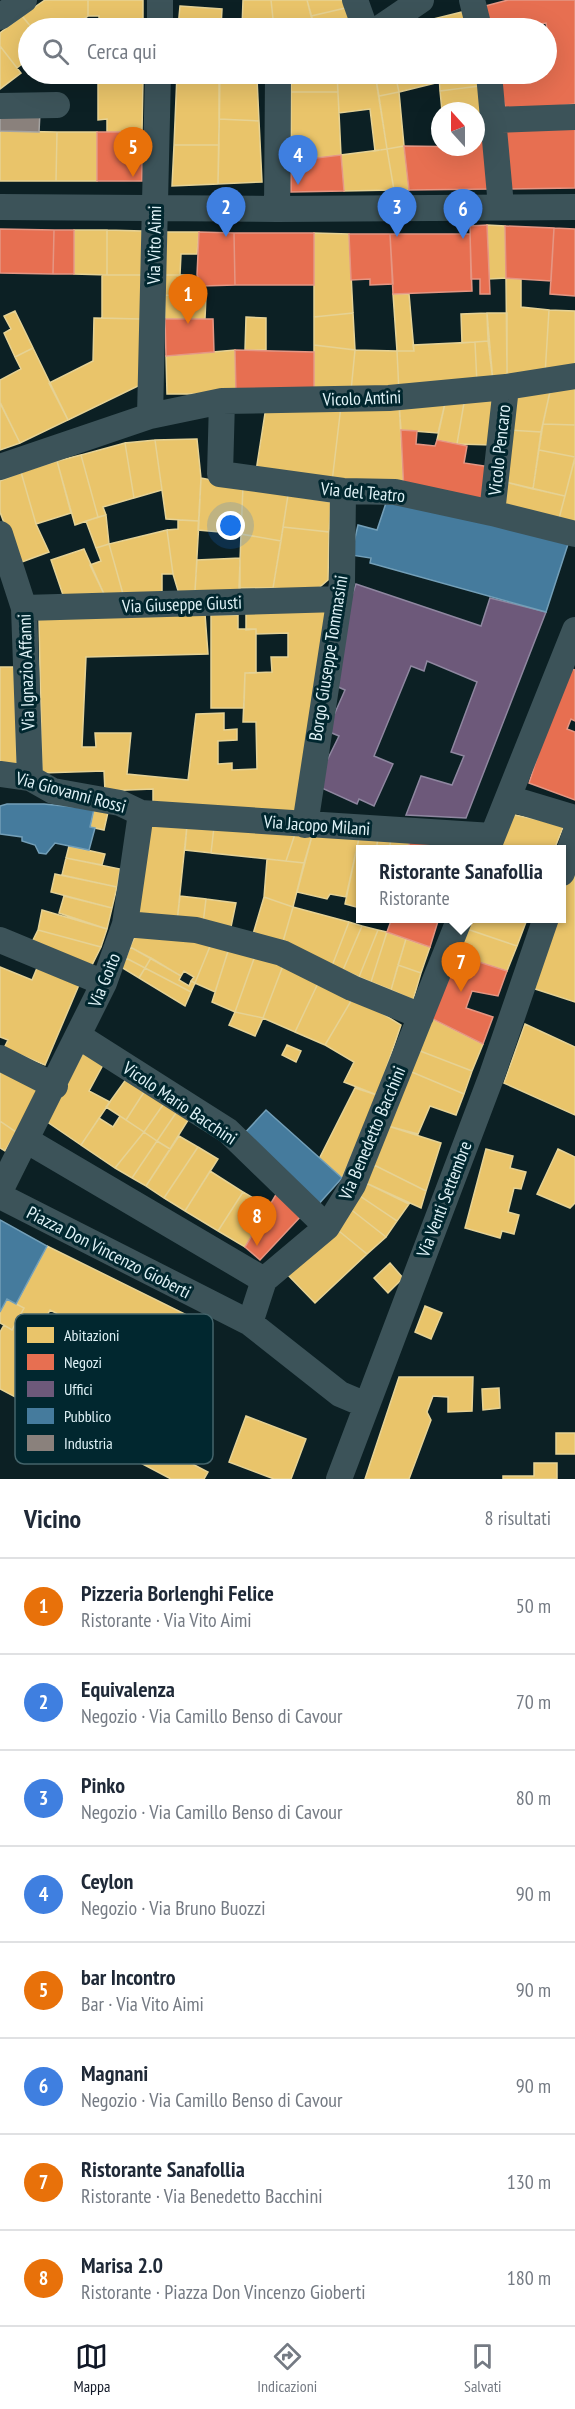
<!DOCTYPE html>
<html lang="it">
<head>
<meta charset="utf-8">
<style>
	:root { --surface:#fff; --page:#f2f2f3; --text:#1f2937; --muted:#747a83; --line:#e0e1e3; --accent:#111827 }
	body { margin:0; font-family:"PT Sans Narrow",sans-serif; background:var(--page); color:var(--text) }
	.compass { position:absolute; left:431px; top:102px; width:54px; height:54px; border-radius:50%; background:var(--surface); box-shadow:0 6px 24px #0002; rotate:339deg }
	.you { position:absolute; left:231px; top:526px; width:21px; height:21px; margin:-15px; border:4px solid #fff; border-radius:50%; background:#1a73e8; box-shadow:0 0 0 9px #1a73e833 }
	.badge { display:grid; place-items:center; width:39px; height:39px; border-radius:50%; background:var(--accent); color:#fff; font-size:20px; font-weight:700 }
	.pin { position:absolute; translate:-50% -50px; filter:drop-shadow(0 2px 3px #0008) }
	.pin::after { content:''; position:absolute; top:32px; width:21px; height:18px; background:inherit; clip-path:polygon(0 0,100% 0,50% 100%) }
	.popup { position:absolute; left:356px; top:845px; width:210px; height:78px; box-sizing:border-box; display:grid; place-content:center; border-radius:0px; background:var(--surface); filter:drop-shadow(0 2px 4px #0005); font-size:20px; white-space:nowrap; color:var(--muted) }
	.popup b { font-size:22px; color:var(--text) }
	.popup::after { content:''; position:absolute; left:50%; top:100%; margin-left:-12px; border:12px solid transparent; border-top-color:var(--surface) }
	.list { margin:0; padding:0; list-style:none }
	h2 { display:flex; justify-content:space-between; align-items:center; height:78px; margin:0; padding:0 24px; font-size:26px }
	h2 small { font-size:20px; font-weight:400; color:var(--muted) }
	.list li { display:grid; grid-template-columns:39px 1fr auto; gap:18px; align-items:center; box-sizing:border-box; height:96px; padding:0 24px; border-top:2px solid var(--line) }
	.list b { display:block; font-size:22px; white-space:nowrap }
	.list p { margin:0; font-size:20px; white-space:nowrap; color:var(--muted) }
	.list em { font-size:20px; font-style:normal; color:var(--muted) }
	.icon { flex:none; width:33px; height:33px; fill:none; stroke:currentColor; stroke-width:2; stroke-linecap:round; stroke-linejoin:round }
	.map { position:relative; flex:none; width:575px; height:1479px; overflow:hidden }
	.search { position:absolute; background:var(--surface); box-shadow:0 6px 24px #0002; left:18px; right:18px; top:18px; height:66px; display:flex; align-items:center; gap:15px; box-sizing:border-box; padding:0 21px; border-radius:33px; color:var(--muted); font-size:22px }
	.sheet { height:846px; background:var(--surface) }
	nav { display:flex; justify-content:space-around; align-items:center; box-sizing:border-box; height:84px; border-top:2px solid var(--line); background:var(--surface); font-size:16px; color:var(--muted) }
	nav a { display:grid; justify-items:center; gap:3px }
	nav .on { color:var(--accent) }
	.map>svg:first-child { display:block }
</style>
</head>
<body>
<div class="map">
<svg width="575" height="1479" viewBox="0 0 575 1479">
	<rect width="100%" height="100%" fill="#0c2024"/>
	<path fill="#e9c46a" stroke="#e6d294" stroke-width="1.5" fill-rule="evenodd" d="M 45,0 L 88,0 L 88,16 L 71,28 L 32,28 L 22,16 Z
		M 88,0 L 143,0 L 143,28 L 99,28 L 99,16 L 88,16 Z
		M 243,0 L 271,0 L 274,28 L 242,28 Z
		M 271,0 L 307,0 L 315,28 L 274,28 Z
		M 307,0 L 347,0 L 350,7 L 311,16 Z
		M 180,6 L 222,9 L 221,28 L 178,28 Z
		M 350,7 L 357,28 L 315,28 L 311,16 Z
		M 466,11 L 469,28 L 430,28 L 429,20 Z
		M 22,16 L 32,28 L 28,28 L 28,59 L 17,68 L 0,46 L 0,33 Z
		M 0,46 L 21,73 L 0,89 Z
		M 61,74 L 90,74 L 90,77 L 61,77 Z
		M 98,74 L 143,74 L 143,79 L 98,79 Z
		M 177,74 L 220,74 L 219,145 L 174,145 Z
		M 220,74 L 258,74 L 257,78 L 219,82 Z
		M 291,74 L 337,74 L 338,92 L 291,92 Z
		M 337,74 L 375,74 L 387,149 L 375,151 L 370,109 L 339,113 Z
		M 375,74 L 395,74 L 399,92 L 379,96 Z
		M 395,74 L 439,74 L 440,82 L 399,92 Z
		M 439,74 L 477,74 L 479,86 L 440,91 Z
		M 257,78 L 259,121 L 219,119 L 219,82 Z
		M 98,79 L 143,79 L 142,132 L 107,132 L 107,119 L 98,120 Z
		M 479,86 L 483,114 L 476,115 L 476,111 L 442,111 L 440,91 Z
		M 291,92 L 338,92 L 341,155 L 291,161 Z
		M 399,92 L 404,146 L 387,149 L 379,96 Z
		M 219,119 L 259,121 L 262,182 L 218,184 Z
		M 0,131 L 57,132 L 56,181 L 0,181 Z
		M 57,132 L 97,132 L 97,181 L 56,181 Z
		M 174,145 L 219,145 L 218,184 L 172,186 Z
		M 404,146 L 409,190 L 394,190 L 387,149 Z
		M 387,149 L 394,190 L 344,191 L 341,155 Z
		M 487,225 L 505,226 L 506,278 L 489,279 Z
		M 74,230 L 107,230 L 107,275 L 74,274 Z
		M 107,230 L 142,231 L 142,275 L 107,275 Z
		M 164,232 L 199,232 L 197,254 L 181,254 L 180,275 L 165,275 Z
		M 314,233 L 349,234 L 353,313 L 314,317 Z
		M 102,275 L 142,275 L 141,319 L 102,318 Z
		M 165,275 L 189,275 L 188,286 L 202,286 L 201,296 L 165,295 Z
		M 506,278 L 521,279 L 521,307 L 549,310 L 545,375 L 507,379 Z
		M 393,294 L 409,294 L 414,351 L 397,351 Z
		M 165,295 L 206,296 L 205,319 L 165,319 Z
		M 549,310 L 575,311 L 575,372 L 545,375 Z
		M 15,311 L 33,348 L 15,357 L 4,333 L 11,329 L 4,316 Z
		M 353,313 L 355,350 L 314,345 L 314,317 Z
		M 487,313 L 488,341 L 462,343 L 461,314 Z
		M 487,313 L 507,313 L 507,379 L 493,382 Z
		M 246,317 L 266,318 L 266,350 L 245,350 Z
		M 94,318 L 141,319 L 140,385 L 68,420 L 49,383 L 93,361 Z
		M 488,341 L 493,382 L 477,384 L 475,342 Z
		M 475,342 L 477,384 L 399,392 L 397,351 L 414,351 L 413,345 Z
		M 314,345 L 355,350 L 351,391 L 314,391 Z
		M 33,348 L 68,420 L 20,443 L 0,402 L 0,380 L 21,369 L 15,357 Z
		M 235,350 L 236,394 L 167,394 L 166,356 Z
		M 355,350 L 397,351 L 399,392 L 351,391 Z
		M 575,384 L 575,425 L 543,424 L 551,387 Z
		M 551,387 L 541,432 L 508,430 L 513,391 Z
		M 497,394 L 492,445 L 457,444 L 465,397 Z
		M 465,397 L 457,444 L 437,440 L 446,399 Z
		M 446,399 L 438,433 L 401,430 L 399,403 Z
		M 0,403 L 20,443 L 0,450 Z
		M 399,403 L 404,492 L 332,482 L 341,406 Z
		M 341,406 L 332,482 L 256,471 L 266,407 Z
		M 543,424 L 575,425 L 575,457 L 539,450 Z
		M 508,430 L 541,432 L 533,489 L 501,481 Z
		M 197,439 L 201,478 L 199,521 L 166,519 L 155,440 Z
		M 155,440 L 162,490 L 134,498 L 125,443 Z
		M 125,443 L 134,498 L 103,507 L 106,515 L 98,517 L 81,455 Z
		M 539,450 L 575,457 L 565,496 L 533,489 Z
		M 81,455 L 98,517 L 75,525 L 57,461 Z
		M 575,458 L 575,531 L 557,526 Z
		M 57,461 L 71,513 L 36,524 L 21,472 Z
		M 21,472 L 36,524 L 49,552 L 19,563 L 0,512 L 0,481 Z
		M 201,478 L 243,486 L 241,534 L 198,530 Z
		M 501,481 L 565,496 L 557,526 L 497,510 Z
		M 243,486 L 288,495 L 281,541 L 241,534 Z
		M 288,495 L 331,502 L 329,532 L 283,527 Z
		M 106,515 L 109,544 L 96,548 L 86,521 Z
		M 178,520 L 199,521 L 195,591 L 179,594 L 173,574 L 167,530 L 178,529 Z
		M 283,527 L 329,532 L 328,580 L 314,592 L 273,588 Z
		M 167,530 L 173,574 L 162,574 L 162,593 L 123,594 L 109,544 Z
		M 241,534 L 281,541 L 273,588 L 239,588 Z
		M 109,544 L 123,594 L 104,594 L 90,565 L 101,561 L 96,548 Z
		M 84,549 L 104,594 L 63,595 L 51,560 Z
		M 240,558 L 240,592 L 195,591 L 197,560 Z
		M 328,608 L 299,816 L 153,805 L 153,789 L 105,791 L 104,771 L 42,773 L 39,619 L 205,614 L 208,654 L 86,657 L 82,747 L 96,747 L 95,733 L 131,733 L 127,774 L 188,780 L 196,714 L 224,713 L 224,730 L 237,729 L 237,740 L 218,741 L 218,764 L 232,763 L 232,770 L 257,769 L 256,722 L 243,722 L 245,673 L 272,672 L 271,657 L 288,657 L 288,633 L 256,634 L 256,629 L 246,630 L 246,610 Z
		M 211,615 L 238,615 L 238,629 L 256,629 L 256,673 L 245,673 L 244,708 L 211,708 Z
		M 0,667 L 14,667 L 17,765 L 0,762 Z
		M 94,809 L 108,812 L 104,830 L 90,827 Z
		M 510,814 L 564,825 L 554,850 L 496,848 Z
		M 145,822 L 187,825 L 177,922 L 132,917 Z
		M 187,825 L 214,827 L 211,853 L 185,850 Z
		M 214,827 L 295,834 L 286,861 L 211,853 Z
		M 295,834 L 312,836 L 304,863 L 286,861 Z
		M 312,836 L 359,838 L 346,897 L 330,894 L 327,899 L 297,892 Z
		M 359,838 L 378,839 L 376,850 L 360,850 L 360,908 L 345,904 Z
		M 378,839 L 391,839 L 389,850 L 376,850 Z
		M 391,839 L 410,840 L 408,850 L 389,850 Z
		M 69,846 L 105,854 L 102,865 L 66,858 Z
		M 66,858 L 120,869 L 117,887 L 62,875 Z
		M 267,859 L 304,863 L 293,907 L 264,897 Z
		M 570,872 L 575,873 L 575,1002 L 532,988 L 555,918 L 562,918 L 562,898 Z
		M 55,874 L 117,887 L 112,908 L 51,892 Z
		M 64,896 L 112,908 L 107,929 L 59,913 Z
		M 180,896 L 206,899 L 203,924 L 177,922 Z
		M 264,897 L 293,907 L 282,945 L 253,934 Z
		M 206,899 L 236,903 L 231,927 L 203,924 Z
		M 293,907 L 349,922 L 332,966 L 282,945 Z
		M 42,910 L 107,929 L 101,947 L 38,930 Z
		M 465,918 L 518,918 L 526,922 L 517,946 L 461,927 Z
		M 349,922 L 362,926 L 343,970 L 332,966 Z
		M 362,926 L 378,930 L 359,977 L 343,970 Z
		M 461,927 L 517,946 L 507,971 L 451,953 Z
		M 139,928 L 213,939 L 195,983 L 191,981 L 194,977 L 184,971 L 181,976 L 130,947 Z
		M 38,930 L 101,947 L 92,965 L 31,944 Z
		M 378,930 L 387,932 L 371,982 L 359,977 Z
		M 387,932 L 406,939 L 391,990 L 371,982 Z
		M 213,939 L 230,945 L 215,992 L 195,983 Z
		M 406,939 L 430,947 L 421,973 L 398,965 Z
		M 230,945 L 256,953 L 235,1012 L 212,1002 Z
		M 130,947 L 151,958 L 145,968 L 126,958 Z
		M 256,953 L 284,963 L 263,1018 L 235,1012 Z
		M 126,958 L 145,968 L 139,978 L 121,967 Z
		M 151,958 L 181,976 L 179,980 L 189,986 L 191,981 L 195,983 L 191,992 L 145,968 Z
		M 284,963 L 321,977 L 295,1032 L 263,1018 Z
		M 398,965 L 421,973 L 413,1000 L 391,990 Z
		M 0,967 L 32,980 L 37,968 L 79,985 L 45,1065 L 4,1048 L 8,1040 L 0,1037 Z
		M 145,968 L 191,992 L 185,1006 L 139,978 Z
		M 321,977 L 354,996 L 325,1045 L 295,1032 Z
		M 354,996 L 401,1025 L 377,1095 L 344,1082 L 354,1062 L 325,1045 Z
		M 235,1012 L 263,1018 L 255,1036 L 229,1025 Z
		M 427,1016 L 483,1044 L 472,1071 L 415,1049 Z
		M 525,1024 L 575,1047 L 575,1115 L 504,1083 Z
		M 287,1045 L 301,1051 L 296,1062 L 282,1055 Z
		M 415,1049 L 472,1071 L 464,1094 L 407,1070 Z
		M 85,1050 L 104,1063 L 89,1091 L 110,1102 L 81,1145 L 43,1119 Z
		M 0,1066 L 41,1088 L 16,1132 L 0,1121 Z
		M 407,1070 L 464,1094 L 456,1115 L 430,1106 L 418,1134 L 388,1126 Z
		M 127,1078 L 146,1089 L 126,1120 L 106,1107 Z
		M 355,1088 L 377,1095 L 342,1178 L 319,1159 Z
		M 146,1089 L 165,1102 L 144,1132 L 126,1120 Z
		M 165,1102 L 178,1110 L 157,1141 L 144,1132 Z
		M 178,1110 L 190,1117 L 170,1149 L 157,1141 Z
		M 120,1116 L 144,1132 L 115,1168 L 81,1145 L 99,1118 L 113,1127 Z
		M 0,1121 L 16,1132 L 5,1151 L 0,1148 Z
		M 388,1126 L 441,1143 L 426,1191 L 374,1165 Z
		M 144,1132 L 157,1141 L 132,1178 L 115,1168 Z
		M 179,1136 L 198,1147 L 164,1198 L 146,1186 Z
		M 157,1141 L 170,1149 L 146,1186 L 132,1178 Z
		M 198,1147 L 218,1159 L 185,1211 L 164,1198 Z
		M 486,1149 L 513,1156 L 510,1168 L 526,1172 L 521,1189 L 514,1188 L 508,1212 L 519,1215 L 514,1234 L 502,1231 L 500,1238 L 465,1228 Z
		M 558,1149 L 575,1157 L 575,1203 L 570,1208 L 537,1194 Z
		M 374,1165 L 426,1191 L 421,1208 L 366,1183 Z
		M 210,1171 L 243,1192 L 218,1231 L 185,1211 Z
		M 366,1183 L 409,1204 L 397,1221 L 360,1196 Z
		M 243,1192 L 269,1207 L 245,1247 L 218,1231 Z
		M 360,1196 L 397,1221 L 386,1237 L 349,1208 Z
		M 349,1208 L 386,1237 L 367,1254 L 334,1227 Z
		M 334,1227 L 367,1254 L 315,1303 L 284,1271 Z
		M 47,1246 L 193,1318 L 133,1433 L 208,1472 L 204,1479 L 171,1479 L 0,1389 L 0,1332 L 4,1325 L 12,1330 L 24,1308 L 16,1304 ZM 50,1310 L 111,1341 L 81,1399 L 20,1368 Z
		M 390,1263 L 403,1278 L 388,1293 L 374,1278 Z
		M 7,1299 L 24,1308 L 12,1330 L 0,1323 L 0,1312 Z
		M 425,1306 L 442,1313 L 431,1339 L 415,1332 Z
		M 399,1377 L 473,1377 L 472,1411 L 448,1412 L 448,1397 L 433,1396 L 427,1412 L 431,1420 L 409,1479 L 365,1479 Z
		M 499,1388 L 500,1408 L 483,1410 L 482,1389 Z
		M 246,1416 L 306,1439 L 291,1479 L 274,1479 L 229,1462 Z
		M 556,1433 L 575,1433 L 575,1454 L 556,1454 Z
		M 534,1463 L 557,1463 L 557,1479 L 503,1479 L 503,1476 L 534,1476 Z"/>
	<path fill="#e76f51" stroke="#e59683" stroke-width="1.5" d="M 508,0 L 575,0 L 575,104 L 506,112 L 498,74 L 546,74 L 549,39 L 546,23 L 525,26 L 526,28 L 489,28 L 485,6 Z
		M 483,114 L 489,189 L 409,190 L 404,146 L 476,147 L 476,115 Z
		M 575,123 L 575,188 L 506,189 L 501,126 Z
		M 97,132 L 142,132 L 142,181 L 97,181 Z
		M 341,155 L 344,191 L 291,192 L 291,161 Z
		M 487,225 L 490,294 L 480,294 L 480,279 L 471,279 L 470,226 Z
		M 505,226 L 554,228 L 551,281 L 506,278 Z
		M 554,228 L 575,229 L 575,296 L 550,294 Z
		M 0,229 L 54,230 L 53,274 L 0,273 Z
		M 54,230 L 74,230 L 74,274 L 53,274 Z
		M 199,232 L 234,233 L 235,285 L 202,286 L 197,275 Z
		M 234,233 L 314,233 L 314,285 L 235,285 Z
		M 349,234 L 390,234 L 393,284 L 370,285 L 370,279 L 351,280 Z
		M 390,234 L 470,234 L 472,291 L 393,294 Z
		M 165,319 L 213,319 L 214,352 L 166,356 Z
		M 235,350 L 314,352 L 314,391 L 236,394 Z
		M 401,430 L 417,431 L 416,444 L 435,446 L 437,440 L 467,446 L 464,463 L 490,467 L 485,505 L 404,492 Z
		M 566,667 L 575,670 L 575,721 L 571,719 L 567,729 L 575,732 L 575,800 L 529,783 Z
		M 410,840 L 464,843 L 462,850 L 408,850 Z
		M 392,918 L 439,918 L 430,947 L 387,932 Z
		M 451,953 L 507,971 L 498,996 L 472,991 L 466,1008 L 493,1017 L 483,1044 L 427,1016 Z
		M 277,1193 L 302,1215 L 260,1260 L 245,1247 Z"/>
	<path fill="#6d597a" stroke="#8f87a0" stroke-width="1.5" d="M 356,584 L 481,626 L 490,598 L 546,612 L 466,818 L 406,815 L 421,776 L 452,785 L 464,756 L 451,752 L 477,682 L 427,661 L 424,671 L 411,666 L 374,756 L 393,764 L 374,806 L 359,799 L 357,804 L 315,785 L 339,736 L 327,731 L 345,690 L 329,683 L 335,643 Z"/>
	<path fill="#457b9d" stroke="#739fb8" stroke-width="1.5" d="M 388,497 L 570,538 L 546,612 L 370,563 L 371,558 L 351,555 L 358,525 L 377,530 Z
		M 7,804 L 44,804 L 94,809 L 90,827 L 95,828 L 89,850 L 55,843 L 46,854 L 39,853 L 35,845 L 22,841 L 22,837 L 0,834 L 0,806 Z
		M 266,1110 L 342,1178 L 317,1206 L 241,1137 Z
		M 0,1220 L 47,1246 L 16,1304 L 7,1299 L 0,1312 Z"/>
	<path fill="#8a817c" stroke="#a4a3a1" stroke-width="1.5" d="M 0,112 L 40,112 L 39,132 L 0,131 Z"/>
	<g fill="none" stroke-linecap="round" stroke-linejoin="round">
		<path stroke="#3c5359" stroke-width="26" d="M 355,0 L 365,28
			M 472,0 L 479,28
			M 0,17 L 24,0
			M 160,28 L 160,0
			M 380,28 L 421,0
			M 489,74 L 501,206
			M 0,106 L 57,105
			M 493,120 L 575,117
			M 0,207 L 277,209 L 575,207
			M 277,209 L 278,74
			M 222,401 L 220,474 L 343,491 L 395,492 L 492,513 L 575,534
			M 150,416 L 158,74
			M 0,467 L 150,416 L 222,401 L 389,398 L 506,387 L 575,376
			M 492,513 L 506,387
			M 0,534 L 24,608 L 30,778
			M 24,608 L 339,599
			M 0,774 L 30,778 L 53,791 L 120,803 L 141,813 L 492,836
			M 508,798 L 575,818
			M 305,825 L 342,583 L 343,491
			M 487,850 L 575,630
			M 562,873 L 575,834
			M 125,924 L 196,930 L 282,953 L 352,988 L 421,1016
			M 0,940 L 104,983
			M 80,1037 L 228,1131 L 327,1227
			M 0,1058 L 55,1086
			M 26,1140 L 264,1280
			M 0,1191 L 104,983 L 125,924 L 141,813
			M 0,1196 L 250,1323 L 340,1394 L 366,1405
			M 250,1323 L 264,1280 L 327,1227 L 353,1185 L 460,918
			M 339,1479 L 492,1075 L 546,918"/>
	</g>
	<g text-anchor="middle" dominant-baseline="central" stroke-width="6" stroke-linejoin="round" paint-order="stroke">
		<g font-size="18" fill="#dff2f7" stroke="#01272f">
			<text transform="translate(154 245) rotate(-89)">Via Vito Aimi</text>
			<text transform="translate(362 398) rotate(-2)">Vicolo Antini</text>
			<text transform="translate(499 450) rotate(-84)">Vicolo Pencaro</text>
			<text transform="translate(363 492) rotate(5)">Via del Teatro</text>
			<text transform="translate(182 604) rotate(-2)">Via Giuseppe Giusti</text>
			<text transform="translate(328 658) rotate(-81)">Borgo Giuseppe Tommasini</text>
			<text transform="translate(26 672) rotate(-92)">Via Ignazio Affanni</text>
			<text transform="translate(71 792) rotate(15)">Via Giovanni Rossi</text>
			<text transform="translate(317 825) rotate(4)">Via Jacopo Milani</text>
			<text transform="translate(104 980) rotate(-68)">Via Goito</text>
			<text transform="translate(180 1103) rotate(34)">Vicolo Mario Bacchini</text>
			<text transform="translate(372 1133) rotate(-67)">Via Benedetto Bacchini</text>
			<text transform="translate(444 1199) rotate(-69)">Via Venti Settembre</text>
			<text transform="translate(109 1252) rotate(27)">Piazza Don Vincenzo Gioberti</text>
		</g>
	</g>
	<rect x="15" y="1314" width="198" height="150" rx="9" fill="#01272f" stroke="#44646b" stroke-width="1.5"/>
	<rect x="27" y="1327" width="27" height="16" fill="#e9c46a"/>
	<rect x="27" y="1354" width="27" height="16" fill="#e76f51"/>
	<rect x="27" y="1381" width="27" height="16" fill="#6d597a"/>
	<rect x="27" y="1408" width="27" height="16" fill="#457b9d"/>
	<rect x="27" y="1435" width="27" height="16" fill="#8a817c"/>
	<g font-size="16" fill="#dff2f7">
		<text x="64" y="1341">Abitazioni</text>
		<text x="64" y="1368">Negozi</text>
		<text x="64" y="1395">Uffici</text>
		<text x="64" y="1422">Pubblico</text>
		<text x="64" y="1449">Industria</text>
	</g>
</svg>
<svg class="compass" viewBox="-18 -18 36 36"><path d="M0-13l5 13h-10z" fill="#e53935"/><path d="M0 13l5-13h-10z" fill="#747a83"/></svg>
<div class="you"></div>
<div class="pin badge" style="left:188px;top:324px;background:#e8710a">1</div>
<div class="pin badge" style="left:226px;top:237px;background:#3f7fe0">2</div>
<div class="pin badge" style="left:397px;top:237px;background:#3f7fe0">3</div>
<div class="pin badge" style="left:298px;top:185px;background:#3f7fe0">4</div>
<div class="pin badge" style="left:133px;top:177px;background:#e8710a">5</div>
<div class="pin badge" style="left:463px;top:239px;background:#3f7fe0">6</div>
<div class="pin badge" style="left:461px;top:992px;background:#e8710a">7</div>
<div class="popup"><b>Ristorante Sanafollia</b>Ristorante</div>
<div class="pin badge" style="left:257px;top:1246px;background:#e8710a">8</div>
<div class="search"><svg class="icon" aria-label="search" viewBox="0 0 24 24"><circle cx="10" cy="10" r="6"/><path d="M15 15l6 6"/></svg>Cerca qui</div>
</div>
<section class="sheet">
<h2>Vicino<small>8 risultati</small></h2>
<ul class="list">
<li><span class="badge" style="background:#e8710a">1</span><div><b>Pizzeria Borlenghi Felice</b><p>Ristorante · Via Vito Aimi</p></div><em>50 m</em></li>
<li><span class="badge" style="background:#3f7fe0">2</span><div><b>Equivalenza</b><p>Negozio · Via Camillo Benso di Cavour</p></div><em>70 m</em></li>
<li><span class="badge" style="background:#3f7fe0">3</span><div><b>Pinko</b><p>Negozio · Via Camillo Benso di Cavour</p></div><em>80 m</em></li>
<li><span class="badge" style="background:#3f7fe0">4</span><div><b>Ceylon</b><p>Negozio · Via Bruno Buozzi</p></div><em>90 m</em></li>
<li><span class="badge" style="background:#e8710a">5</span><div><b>bar Incontro</b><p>Bar · Via Vito Aimi</p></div><em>90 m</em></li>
<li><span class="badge" style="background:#3f7fe0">6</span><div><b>Magnani</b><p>Negozio · Via Camillo Benso di Cavour</p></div><em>90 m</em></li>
<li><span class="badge" style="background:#e8710a">7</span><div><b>Ristorante Sanafollia</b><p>Ristorante · Via Benedetto Bacchini</p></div><em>130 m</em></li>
<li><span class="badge" style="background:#e8710a">8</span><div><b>Marisa 2.0</b><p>Ristorante · Piazza Don Vincenzo Gioberti</p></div><em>180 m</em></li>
</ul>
</section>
<nav>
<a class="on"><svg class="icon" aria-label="map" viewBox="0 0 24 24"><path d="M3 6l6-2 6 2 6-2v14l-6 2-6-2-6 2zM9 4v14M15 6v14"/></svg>Mappa</a>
<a><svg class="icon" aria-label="directions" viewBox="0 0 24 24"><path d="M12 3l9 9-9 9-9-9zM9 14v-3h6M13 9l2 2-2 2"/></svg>Indicazioni</a>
<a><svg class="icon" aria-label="saved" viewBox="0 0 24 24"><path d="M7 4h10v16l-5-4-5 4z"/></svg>Salvati</a>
</nav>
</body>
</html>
